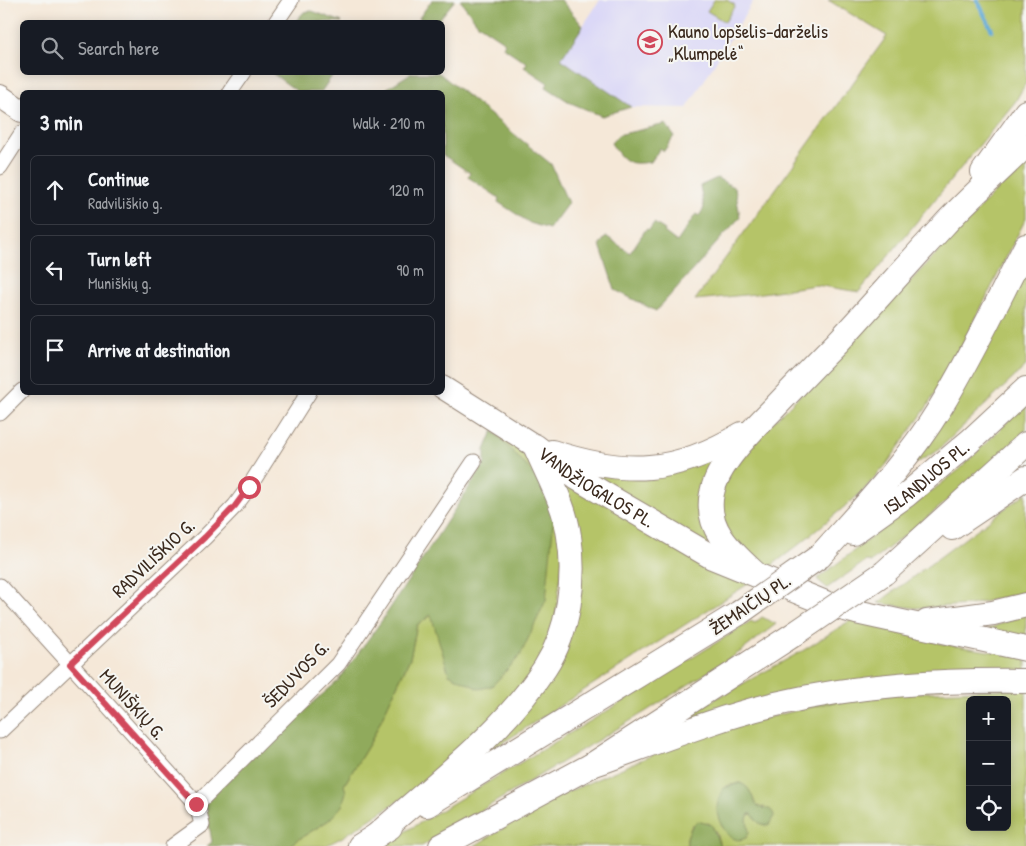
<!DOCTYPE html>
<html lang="en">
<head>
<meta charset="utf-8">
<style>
	:root { --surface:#171b24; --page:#242831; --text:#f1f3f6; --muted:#9ea1a6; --line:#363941 }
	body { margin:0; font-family:"Patrick Hand",sans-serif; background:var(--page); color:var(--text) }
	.controls { position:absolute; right:15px; bottom:15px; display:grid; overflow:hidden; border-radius:8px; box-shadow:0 2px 12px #0003 }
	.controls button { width:45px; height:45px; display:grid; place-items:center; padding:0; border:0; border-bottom:1px solid var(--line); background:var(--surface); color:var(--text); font:25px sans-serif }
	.stop { position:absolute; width:15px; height:15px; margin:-11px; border:4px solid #d1495b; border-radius:50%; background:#fff }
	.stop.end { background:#d1495b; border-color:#fff; box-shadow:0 1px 5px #0008 }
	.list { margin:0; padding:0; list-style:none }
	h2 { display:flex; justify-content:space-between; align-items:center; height:65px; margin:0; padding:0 20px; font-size:21px }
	h2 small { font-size:16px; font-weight:400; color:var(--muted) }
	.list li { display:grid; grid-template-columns:32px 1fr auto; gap:15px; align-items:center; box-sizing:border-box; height:70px; margin:0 10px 10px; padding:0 10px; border:1px solid var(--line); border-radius:8px }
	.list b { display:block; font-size:19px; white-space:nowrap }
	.list p { margin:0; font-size:16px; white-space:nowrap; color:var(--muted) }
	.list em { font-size:16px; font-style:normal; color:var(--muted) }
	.icon { flex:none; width:28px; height:28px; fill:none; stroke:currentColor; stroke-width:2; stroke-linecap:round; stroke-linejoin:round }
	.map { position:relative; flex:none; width:1026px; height:846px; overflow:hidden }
	.search { position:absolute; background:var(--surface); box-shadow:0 2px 12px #0003; left:20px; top:20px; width:425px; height:55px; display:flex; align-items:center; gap:12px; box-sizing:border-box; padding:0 18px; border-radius:8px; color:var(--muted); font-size:19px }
	.panel { position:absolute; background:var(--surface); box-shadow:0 2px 12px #0003; left:20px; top:90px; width:425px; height:305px; border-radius:8px }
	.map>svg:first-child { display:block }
</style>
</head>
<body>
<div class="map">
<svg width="1026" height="846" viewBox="0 0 1026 846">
	<rect width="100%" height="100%" fill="#f6f6f2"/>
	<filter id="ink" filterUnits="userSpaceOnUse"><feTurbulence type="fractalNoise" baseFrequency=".02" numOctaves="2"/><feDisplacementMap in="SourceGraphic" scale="10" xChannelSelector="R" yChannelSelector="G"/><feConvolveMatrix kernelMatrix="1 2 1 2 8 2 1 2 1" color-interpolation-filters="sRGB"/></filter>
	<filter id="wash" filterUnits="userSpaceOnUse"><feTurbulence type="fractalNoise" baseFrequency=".0096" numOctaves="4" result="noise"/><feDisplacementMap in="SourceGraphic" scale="20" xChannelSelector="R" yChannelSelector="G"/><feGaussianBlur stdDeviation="1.12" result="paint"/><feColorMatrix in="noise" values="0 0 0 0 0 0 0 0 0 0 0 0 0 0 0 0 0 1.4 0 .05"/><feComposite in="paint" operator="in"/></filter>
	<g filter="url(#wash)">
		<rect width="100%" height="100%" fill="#f5e8d8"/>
		<path fill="#d9d6f7" d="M 600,0 L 754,0 L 687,108 L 631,107 L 561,59 Z"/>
		<path fill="#b5c467" stroke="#787742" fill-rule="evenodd" d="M 714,0 L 727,0 L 735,5 L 725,22 L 707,11 Z
			M 828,0 L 1026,0 L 1026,83 L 1015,102 L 859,292 L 816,285 L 755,294 L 695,300 L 887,36 Z
			M 1026,159 L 1026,218 L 952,366 L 925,410 L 886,465 L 861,493 L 796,547 L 767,569 L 736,546 L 717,511 L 728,467 L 849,346 Z
			M 1026,271 L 1026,366 L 936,452 L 911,466 Z
			M 1026,403 L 1026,430 L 961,490 L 871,562 L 866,561 L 827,588 L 817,579 L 959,470 Z
			M 493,431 L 518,448 L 540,473 L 564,543 L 554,634 L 523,689 L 411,793 L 341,838 L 325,846 L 288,846 L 329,820 L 344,785 L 371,741 L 410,658 L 417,625 L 432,615 L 449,674 L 549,556 L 554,517 L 543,487 L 531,471 Z
			M 718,457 L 716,551 L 574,470 Z
			M 557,476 L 751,582 L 487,753 L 573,615 Z
			M 1026,493 L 1026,592 L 970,605 L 915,608 L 878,603 Z
			M 1026,613 L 1026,641 L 988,629 Z
			M 762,617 L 776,624 L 743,650 L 645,712 L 422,846 L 381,846 L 612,708 L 751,621 L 755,623 Z
			M 854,618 L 943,644 L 1026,657 L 1026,676 L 677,724 L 686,715 L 804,650 Z
			M 1026,688 L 1026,846 L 720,846 L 716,832 L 709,823 L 692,825 L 687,837 L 687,846 L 474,846 L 556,797 L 675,745 L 736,725 L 862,695 ZM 970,700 L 1007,700 L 1007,827 L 970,827 ZM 740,783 L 756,805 L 760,807 L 765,807 L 752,814 L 747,815 L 747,819 L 734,839 C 715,824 712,804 727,786 Z"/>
		<path fill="#90aa5c" stroke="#666a3d" d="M 432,0 L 455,0 L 437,22 L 429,22 L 419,18 Z
			M 460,0 L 561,0 L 583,26 L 561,59 L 631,107 L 602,116 L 571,103 L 546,87 L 548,83 L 524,67 L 527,63 L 503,47 L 505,42 L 478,24 Z
			M 312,11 L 342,22 L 295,22 L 304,12 Z
			M 272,73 L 334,73 L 321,92 L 298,92 Z
			M 411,73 L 439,73 L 551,164 L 568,203 L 549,229 L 530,223 L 498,202 L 499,198 L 468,177 L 470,173 L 443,155 L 442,92 L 383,92 L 386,89 Z
			M 666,124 L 674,136 L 664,151 L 660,148 L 651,162 C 628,165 624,163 611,143 L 618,135 Z
			M 717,178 L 735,188 L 740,217 L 656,311 L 615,290 L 600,245 L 606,236 L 630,253 L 646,229 L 649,230 L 654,223 L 665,230 L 664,232 L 677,242 L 696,214 L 699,216 L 704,208 L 700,186 Z
			M 493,431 L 531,471 L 543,487 L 554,517 L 546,600 L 520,656 L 492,686 L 479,689 L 449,674 L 431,615 L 417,625 L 410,658 L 371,741 L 344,785 L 346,792 L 342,806 L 329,820 L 288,846 L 207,846 L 212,842 L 204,796 L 338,681 L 385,616 L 485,463 L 485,450 Z
			M 740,783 C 751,787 751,796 756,804 C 761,812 772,804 774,816 L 769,825 C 760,826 757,822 752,814 L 749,814 L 747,819 L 749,833 L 746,838 C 743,839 739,841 735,839 C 726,837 717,819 717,810 C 717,803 720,794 723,788 Z
			M 697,821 L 712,825 L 720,846 L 687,846 C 686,836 690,828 697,821 Z"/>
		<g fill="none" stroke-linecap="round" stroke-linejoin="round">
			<path stroke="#5ca8d5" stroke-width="4.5" d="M 977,0 L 992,30"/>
		</g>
	</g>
	<g filter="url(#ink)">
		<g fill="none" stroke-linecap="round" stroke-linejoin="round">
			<defs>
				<path id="minor" d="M 276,22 L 291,0
					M 230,92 L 244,72
					M 0,167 L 22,133
					M 0,413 L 22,391
					M 0,586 L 197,804 L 202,825 L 173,846
					M 0,731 L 205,537 L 235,506 L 249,487 L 309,392
					M 197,804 L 338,664 L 474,462"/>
				<path id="primary" d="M 0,96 L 22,111
					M 442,387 L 535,446"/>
				<g id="trunk">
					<path d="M 983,172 L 1026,112"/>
					<path id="s1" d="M 535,446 L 577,478 L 712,557 L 833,606 L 856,612 L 1026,649"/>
					<path d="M 552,452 C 625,476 676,474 742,434"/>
					<path d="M 952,528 L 1026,478"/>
					<path id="s2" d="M 853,533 L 905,496 L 970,441 L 1026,389"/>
					<path d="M 820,556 C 862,509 907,462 940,408 C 972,356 998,300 1026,246"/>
					<path d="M 884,573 L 1026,444"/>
					<path d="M 757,575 C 733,553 704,529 712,493 C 718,462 754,429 776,406 C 796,385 816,364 837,343 C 873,304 908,264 944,225 C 970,197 999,172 1026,145"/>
					<path d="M 927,622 L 993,613 L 1026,605"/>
					<path d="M 592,765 C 652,744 713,719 776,704 C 859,684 942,680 1026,681"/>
					<path d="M 427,805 L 739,613"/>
					<path d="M 376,836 C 435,783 502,734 545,668 C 569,631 576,579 569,536 C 565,505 548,476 536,448"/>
					<path d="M 360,846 L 390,827"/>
					<path d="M 441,846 L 592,765 L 796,633"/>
				</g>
			</defs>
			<use href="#minor" stroke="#98897b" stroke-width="17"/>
			<use href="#primary" stroke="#98897b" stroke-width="24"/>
			<use href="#trunk" stroke="#98897b" stroke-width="26"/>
			<use href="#minor" stroke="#fff" stroke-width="15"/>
			<use href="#primary" stroke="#fff" stroke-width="22"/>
			<use href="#trunk" stroke="#fff" stroke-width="24"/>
			<defs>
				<path id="trunk-bridge" d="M 739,613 L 820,556
					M 796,633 L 884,573"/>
			</defs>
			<use href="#trunk-bridge" stroke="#98897b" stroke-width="26" stroke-linecap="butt"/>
			<use href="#trunk-bridge" stroke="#fff" stroke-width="24"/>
		</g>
	</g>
	<g fill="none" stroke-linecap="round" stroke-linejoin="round" filter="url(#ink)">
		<path stroke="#d1495b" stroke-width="6" d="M 196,804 L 70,664 L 205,537 L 235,506 L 249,487"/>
	</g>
	<defs>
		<symbol id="school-ring" viewBox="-11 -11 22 22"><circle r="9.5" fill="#f6f6f2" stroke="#d1495b" stroke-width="1.5"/><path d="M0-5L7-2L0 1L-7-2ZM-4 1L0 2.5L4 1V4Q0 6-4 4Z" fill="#d1495b"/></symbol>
	</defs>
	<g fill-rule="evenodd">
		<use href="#school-ring" x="636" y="28" width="28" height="28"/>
	</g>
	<g text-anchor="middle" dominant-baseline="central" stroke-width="4" stroke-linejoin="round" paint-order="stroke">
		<g font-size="19" fill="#3b2a1e" stroke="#f6f6f2" text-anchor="start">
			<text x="668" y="31">Kauno lopšelis-darželis<tspan x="668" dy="22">„Klumpelė“</tspan></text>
		</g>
		<g font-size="19" fill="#3b2a1e" stroke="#f6f6f2">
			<text stroke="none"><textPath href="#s2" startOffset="92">ISLANDIJOS PL.</textPath></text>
			<text stroke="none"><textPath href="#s1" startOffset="74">VANDŽIOGALOS PL.</textPath></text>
			<text transform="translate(153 558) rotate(-43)">RADVILIŠKIO G.</text>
			<text transform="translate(750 604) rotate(-34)">ŽEMAIČIŲ PL.</text>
			<text transform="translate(296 674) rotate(-46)">ŠEDUVOS G.</text>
			<text transform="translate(133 704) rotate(48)">MUNIŠKIŲ G.</text>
		</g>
	</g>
</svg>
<div class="controls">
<button>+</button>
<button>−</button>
<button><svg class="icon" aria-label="locate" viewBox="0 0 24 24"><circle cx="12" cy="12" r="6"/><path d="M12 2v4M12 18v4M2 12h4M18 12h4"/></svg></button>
</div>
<div class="stop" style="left:249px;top:487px"></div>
<div class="stop end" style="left:196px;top:804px"></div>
<div class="search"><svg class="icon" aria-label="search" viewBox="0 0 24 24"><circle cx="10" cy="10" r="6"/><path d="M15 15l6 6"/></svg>Search here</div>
<section class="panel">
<h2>3 min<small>Walk · 210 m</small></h2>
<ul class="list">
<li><svg class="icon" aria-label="ahead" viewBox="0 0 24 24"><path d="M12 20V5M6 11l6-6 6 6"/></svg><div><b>Continue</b><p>Radviliškio g.</p></div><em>120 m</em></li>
<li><svg class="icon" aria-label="left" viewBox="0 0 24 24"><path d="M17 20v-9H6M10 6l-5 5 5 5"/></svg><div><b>Turn left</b><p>Muniškių g.</p></div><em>90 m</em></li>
<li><svg class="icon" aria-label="arrive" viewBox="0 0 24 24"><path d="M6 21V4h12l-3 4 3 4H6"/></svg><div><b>Arrive at destination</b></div></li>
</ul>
</section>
</div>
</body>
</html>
